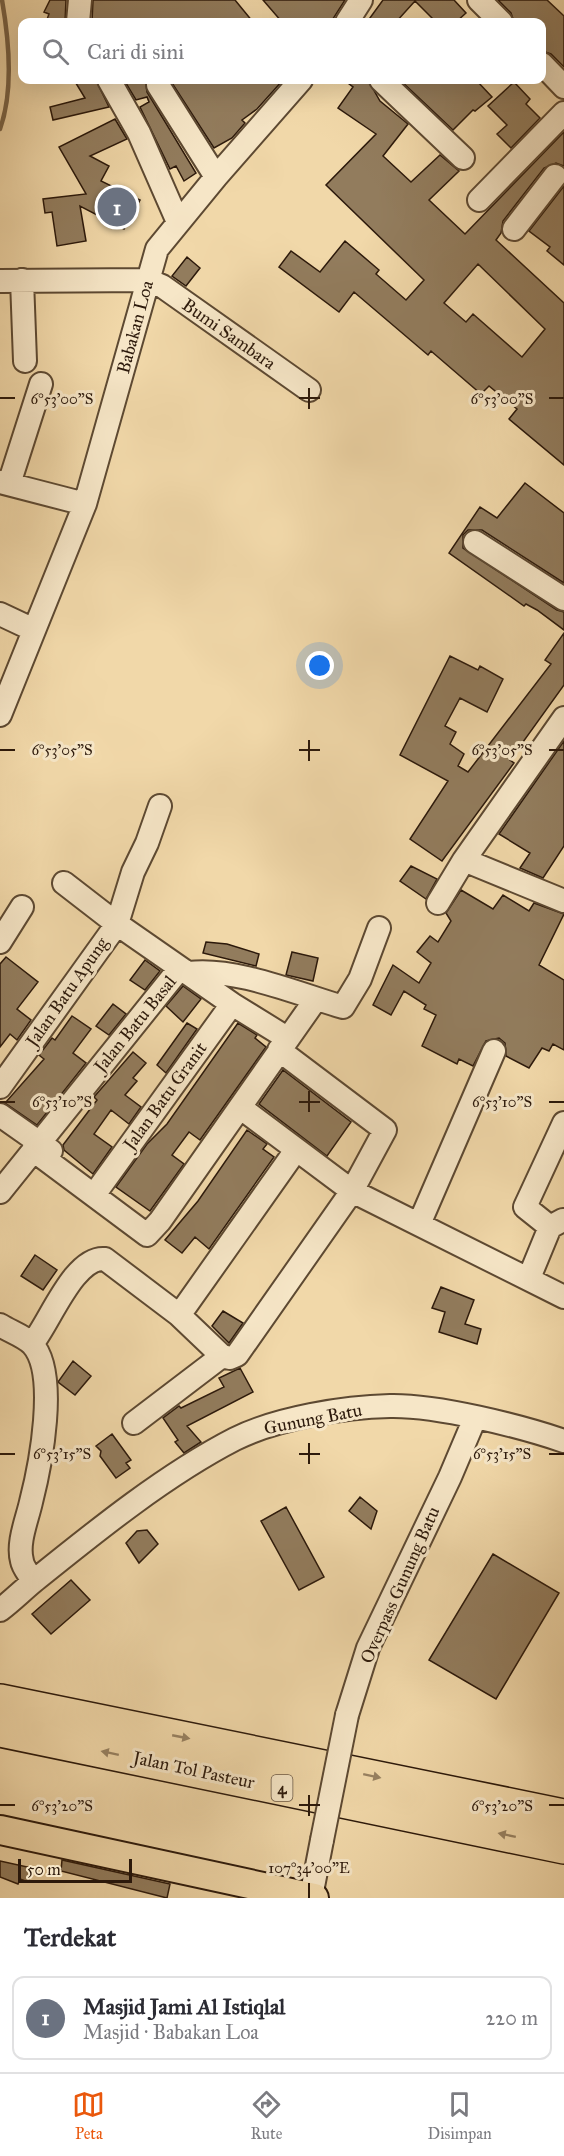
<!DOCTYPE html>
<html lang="id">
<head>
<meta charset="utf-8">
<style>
	:root { --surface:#fff; --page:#f2f2f3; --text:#2b2b33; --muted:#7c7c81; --line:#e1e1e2; --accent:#ea580c }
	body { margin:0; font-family:"IM FELL Great Primer",serif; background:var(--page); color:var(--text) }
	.scale { position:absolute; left:18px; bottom:15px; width:114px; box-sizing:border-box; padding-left:6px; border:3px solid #2c190b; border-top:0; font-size:16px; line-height:21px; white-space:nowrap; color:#2c190b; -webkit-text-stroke:4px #f6e6c7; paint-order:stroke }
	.you { position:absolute; left:320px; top:666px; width:21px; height:21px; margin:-15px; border:4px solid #fff; border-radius:50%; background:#1a73e8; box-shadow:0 0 0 9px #1a73e833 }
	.badge { display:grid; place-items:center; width:39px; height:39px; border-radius:50%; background:var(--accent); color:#fff; font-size:20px; font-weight:700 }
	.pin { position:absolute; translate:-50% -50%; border:3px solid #fff; box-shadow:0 2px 6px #0006 }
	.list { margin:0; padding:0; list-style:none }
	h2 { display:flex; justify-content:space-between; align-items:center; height:78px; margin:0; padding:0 24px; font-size:26px }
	h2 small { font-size:20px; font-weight:400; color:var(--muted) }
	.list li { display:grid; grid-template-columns:39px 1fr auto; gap:18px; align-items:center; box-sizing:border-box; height:84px; margin:0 12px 12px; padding:0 12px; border:2px solid var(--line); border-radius:12px }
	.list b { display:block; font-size:22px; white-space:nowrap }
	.list p { margin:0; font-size:20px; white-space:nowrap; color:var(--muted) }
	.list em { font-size:20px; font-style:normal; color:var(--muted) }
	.icon { flex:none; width:33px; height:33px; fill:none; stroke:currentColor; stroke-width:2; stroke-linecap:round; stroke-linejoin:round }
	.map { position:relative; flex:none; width:564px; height:1898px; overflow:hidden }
	.search { position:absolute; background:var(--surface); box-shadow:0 6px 24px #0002; left:18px; right:18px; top:18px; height:66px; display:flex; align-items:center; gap:15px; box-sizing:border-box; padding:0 21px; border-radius:12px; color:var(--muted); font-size:22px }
	.sheet { height:174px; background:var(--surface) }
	nav { display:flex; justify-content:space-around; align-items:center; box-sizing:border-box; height:84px; border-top:2px solid var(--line); background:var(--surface); font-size:16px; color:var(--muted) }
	nav a { display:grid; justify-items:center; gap:3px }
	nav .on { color:var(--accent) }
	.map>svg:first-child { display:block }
</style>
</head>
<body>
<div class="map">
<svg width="564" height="1898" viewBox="0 0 564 1898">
	<rect width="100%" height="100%" fill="#f1d8a9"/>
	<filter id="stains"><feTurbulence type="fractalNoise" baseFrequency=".00333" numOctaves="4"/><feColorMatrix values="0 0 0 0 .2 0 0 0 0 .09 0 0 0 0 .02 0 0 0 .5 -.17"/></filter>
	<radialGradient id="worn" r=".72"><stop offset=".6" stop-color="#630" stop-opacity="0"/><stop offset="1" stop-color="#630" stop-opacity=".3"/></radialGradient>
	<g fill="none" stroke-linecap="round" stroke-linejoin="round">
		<path stroke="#7a6549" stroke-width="4.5" d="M 0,129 C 14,90 9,40 2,0"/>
	</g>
	<path fill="#927c5d" stroke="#2c190b" stroke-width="1.5" fill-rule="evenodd" d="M 50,0 L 66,0 L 65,22 L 46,22 L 49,14 L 44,12 Z
		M 93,0 L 235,0 L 253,22 L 92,22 Z
		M 263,0 L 345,0 L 331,22 L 282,22 Z
		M 383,0 L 454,0 L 466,13 L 456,22 L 436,22 L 415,1 L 396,22 L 367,22 Z
		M 498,0 L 547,0 L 564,16 L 564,67 L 551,54 L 542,51 L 542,22 L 514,22 L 511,13 Z
		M 74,80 L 96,80 L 109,107 L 53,120 L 50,107 L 85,98 Z
		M 124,80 L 146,80 L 147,92 L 196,173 L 184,181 L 176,166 L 170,169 L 140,107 L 149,102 L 147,97 L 136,100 Z
		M 170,80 L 283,80 L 257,109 L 242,120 L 245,123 L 232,138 L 214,148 Z
		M 344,80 L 368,80 L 380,101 L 408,124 L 383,156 L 411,182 L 440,155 L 459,171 L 429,200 L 465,234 L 564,132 L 564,166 L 556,163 L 544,168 L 503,221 L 501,233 L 496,240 L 564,303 L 564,465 L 509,419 L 517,409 L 489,386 L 481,394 L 431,351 L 428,355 L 354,292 L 339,312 L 279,267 L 291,251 L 320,272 L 345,241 L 379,270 L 376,274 L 406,300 L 424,280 L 326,185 L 376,134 L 338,108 L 353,87 ZM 478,264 L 545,329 L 522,357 L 473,314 L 466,322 L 444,303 Z
		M 400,80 L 476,80 L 492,97 L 475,111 L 473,110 L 453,130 Z
		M 514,82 L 530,99 L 526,104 L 540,118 L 511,148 L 497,134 L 507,125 L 488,106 Z
		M 115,119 L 127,139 L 90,156 L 109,166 L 101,181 L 140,200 L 124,229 L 80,206 L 86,241 L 57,246 L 52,212 L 45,213 L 43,199 L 86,194 L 59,147 Z
		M 564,186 L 564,265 L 547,251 L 550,247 L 529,231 Z
		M 187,257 L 200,268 L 186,286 L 172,276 Z
		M 525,483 L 564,513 L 564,583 L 482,530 L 468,530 L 463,535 L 463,548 L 557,610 L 564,612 L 564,630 L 537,610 L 526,604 L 524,606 L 449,553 L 480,507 L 497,518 Z
		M 564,633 L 564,685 L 510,760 L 514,763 L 442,861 L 410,839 L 448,781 L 400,755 L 450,656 L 478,670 L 480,666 L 503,679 L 487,712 L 460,698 L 445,726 L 456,732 L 450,744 L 464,754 L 458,766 L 468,772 L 551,664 L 545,660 Z
		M 564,741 L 564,846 L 543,878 L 520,868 L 530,853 L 499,834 Z
		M 411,866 L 437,879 L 426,899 L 400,881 Z
		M 461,890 L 493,909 L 503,895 L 529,911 L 534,903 L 564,914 L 539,965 L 564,980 L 564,1050 L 553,1044 L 549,1051 L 542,1048 L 529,1068 L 506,1056 L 505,1043 L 499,1038 L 486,1041 L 473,1066 L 459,1059 L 457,1064 L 422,1046 L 436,1015 L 424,1009 L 426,1005 L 404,991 L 391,1015 L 373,1005 L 393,965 L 419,983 L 431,963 L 417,952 L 430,936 L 438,942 L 451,921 L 446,913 Z
		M 206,942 L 227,944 L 259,954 L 256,966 L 203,953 Z
		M 292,952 L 318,958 L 313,981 L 286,975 Z
		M 6,957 L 38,982 L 17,1009 L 31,1020 L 17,1040 L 10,1034 L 0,1047 L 0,964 Z
		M 145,960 L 160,971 L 145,990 L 130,980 Z
		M 183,986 L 201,999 L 183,1022 L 166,1006 Z
		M 113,1004 L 126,1014 L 109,1035 L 96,1026 Z
		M 72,1016 L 91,1029 L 73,1053 L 86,1063 L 37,1125 L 5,1103 L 44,1059 L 39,1055 L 52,1038 L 55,1040 Z
		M 187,1023 L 197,1029 L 166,1073 L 157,1065 Z
		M 238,1023 L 257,1035 L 255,1038 L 266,1047 L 200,1140 L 189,1132 L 172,1155 L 184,1164 L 150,1211 L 116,1187 L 147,1144 L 167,1124 Z
		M 133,1052 L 146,1063 L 133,1078 L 137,1081 L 125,1095 L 141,1107 L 129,1124 L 111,1110 L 94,1134 L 112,1147 L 93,1174 L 64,1150 L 63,1145 L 97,1100 L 94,1097 Z
		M 283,1070 L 351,1122 L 327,1156 L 259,1104 Z
		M 247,1130 L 267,1144 L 263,1149 L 274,1157 L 209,1249 L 195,1237 L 182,1253 L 165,1240 L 198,1201 Z
		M 35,1255 L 57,1270 L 43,1290 L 21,1276 Z
		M 441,1287 L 474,1300 L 465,1324 L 481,1329 L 477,1344 L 439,1332 L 445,1312 L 432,1308 Z
		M 223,1311 L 243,1323 L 229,1343 L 212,1326 Z
		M 73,1361 L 91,1376 L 75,1395 L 58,1382 Z
		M 240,1368 L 253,1392 L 187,1426 L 201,1442 L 184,1453 L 175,1442 L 178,1440 L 163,1418 L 179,1406 L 181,1408 L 224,1387 L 219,1378 Z
		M 112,1434 L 131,1460 L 126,1463 L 130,1468 L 116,1478 L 100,1456 L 101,1451 L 96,1446 Z
		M 360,1497 L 377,1511 L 371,1529 L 349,1511 Z
		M 286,1507 L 324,1577 L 299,1590 L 261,1521 Z
		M 147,1530 L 158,1544 L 139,1563 L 126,1543 L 137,1531 Z
		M 493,1554 L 559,1593 L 496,1699 L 429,1660 Z
		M 71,1580 L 90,1600 L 51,1634 L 32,1614 Z
		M 62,1860 L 170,1884 L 167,1898 L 61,1871 Z
		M 0,1861 L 32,1868 L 28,1882 L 20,1879 L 18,1884 L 0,1877 Z"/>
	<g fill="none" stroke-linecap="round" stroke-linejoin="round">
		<defs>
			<path id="minor" d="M 479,0 L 501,22
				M 78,22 L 80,0
				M 347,22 L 361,0
				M 542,64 L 564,87
				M 109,80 L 139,133 L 178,222
				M 381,80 L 463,158
				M 158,85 L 216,177
				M 479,200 L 564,113
				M 514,229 L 555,176
				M 22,280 L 25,361
				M 0,281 L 148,280 L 162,286 L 309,390
				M 0,482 L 85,504
				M 9,484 L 41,384
				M 475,542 L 564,599
				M 0,614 L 34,630
				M 0,715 L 85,504 L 157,249 L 216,177 L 301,80
				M 464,860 L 564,901
				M 64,883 L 117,924 L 133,872 L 147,843 L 160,806
				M 438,903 L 464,860 L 564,718
				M 0,942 L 22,907
				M 189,973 C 235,967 298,994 343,1007 L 360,979 L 379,928
				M 0,1087 L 117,924 L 232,1004 L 287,1038
				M 241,1108 L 352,1191 L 564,1297
				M 0,1115 L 51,1151
				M 33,1150 L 147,1235 L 160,1221 L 316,999
				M 0,1192 L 180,968
				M 94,1195 L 232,1004
				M 420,1222 L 494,1051
				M 550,1227 L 525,1207 L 564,1123
				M 529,1278 L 550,1227 L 563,1220
				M 185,1307 L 296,1150
				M 0,1325 C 9,1331 24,1336 32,1344 C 59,1373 40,1467 31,1502 C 27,1520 17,1543 22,1561 C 23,1568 30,1575 33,1581
				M 32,1344 C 50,1322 74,1256 105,1259 L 179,1315 L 222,1356 L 230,1358 L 237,1355 L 352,1191 L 385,1130 L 279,1050
				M 134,1423 L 222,1356
				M 0,1610 C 12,1601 23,1590 34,1581 C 96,1531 165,1475 235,1439 C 277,1418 344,1407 390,1406 C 437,1405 520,1426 564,1441
				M 347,1715 L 368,1648 L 450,1477 L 475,1418
				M 311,1897 L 322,1840"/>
			<path id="major" d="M 0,1830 L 314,1898"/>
			<path id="highway" d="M 0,1701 L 564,1816
				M 0,1730 L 564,1847"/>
		</defs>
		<use href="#minor" stroke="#5d4932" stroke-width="26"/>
		<use href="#major" stroke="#2c190b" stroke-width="32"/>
		<use href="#highway" stroke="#2c190b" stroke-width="36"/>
		<use href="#minor" stroke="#f6e6c7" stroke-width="22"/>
		<use href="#major" stroke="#f1d8a9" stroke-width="28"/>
		<use href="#highway" stroke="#f1d8a9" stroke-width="33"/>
		<defs>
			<path id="minor-bridge" d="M 322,1840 L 347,1715"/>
		</defs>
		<use href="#minor-bridge" stroke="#5d4932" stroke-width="26" stroke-linecap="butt"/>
		<use href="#minor-bridge" stroke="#f6e6c7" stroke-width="22"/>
	</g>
	<defs><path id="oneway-solid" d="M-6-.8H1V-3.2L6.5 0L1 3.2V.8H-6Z" transform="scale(1.5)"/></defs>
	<g fill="#988262">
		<use href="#oneway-solid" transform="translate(181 1737) rotate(11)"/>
		<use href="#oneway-solid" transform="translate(110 1753) rotate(-168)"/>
		<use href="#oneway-solid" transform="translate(372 1776) rotate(12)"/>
		<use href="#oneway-solid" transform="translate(507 1835) rotate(-168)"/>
	</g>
	<path fill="none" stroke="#2c190b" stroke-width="2" d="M 309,388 L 309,409M 0,398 L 15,398M 299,398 L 320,398M 549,398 L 564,398M 309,740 L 309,761M 0,750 L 15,750M 299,750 L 320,750M 549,750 L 564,750M 309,1091 L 309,1112M 0,1102 L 15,1102M 299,1102 L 320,1102M 549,1102 L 564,1102M 309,1443 L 309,1464M 0,1454 L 15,1454M 299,1454 L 320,1454M 549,1454 L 564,1454M 309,1795 L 309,1816M 0,1805 L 15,1805M 299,1805 L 320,1805M 549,1805 L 564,1805M 309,1883 L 309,1898"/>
	<g text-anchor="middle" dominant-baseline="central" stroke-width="6" stroke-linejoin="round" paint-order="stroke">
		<rect fill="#f6e6c7" stroke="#695643" stroke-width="1.5" x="271.5" y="1775" width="21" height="26" rx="4.5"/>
		<g font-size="16" font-weight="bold" fill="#2c190b">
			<text x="282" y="1788">4</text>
		</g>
		<g font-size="18" fill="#2c190b" stroke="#f6e6c7">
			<text transform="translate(135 327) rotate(-75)">Babakan Loa</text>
			<text transform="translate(229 334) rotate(35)">Bumi Sambara</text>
			<text transform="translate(67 992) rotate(-55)">Jalan Batu Apung</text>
			<text transform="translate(135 1024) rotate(-51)">Jalan Batu Basal</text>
			<text transform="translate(165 1096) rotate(-54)">Jalan Batu Granit</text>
			<text transform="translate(313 1419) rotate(-11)">Gunung Batu</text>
			<text transform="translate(400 1585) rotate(-66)">Overpass Gunung Batu</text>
			<text transform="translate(194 1770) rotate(12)">Jalan Tol Pasteur</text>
		</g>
	</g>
	<g font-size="15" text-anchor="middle" fill="#2c190b" stroke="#f6e6c7" stroke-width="6" stroke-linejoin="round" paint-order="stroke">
		<text x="62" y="404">6°53'00"S</text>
		<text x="502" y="404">6°53'00"S</text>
		<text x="62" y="755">6°53'05"S</text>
		<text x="502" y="755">6°53'05"S</text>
		<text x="62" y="1107">6°53'10"S</text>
		<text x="502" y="1107">6°53'10"S</text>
		<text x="62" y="1459">6°53'15"S</text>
		<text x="502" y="1459">6°53'15"S</text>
		<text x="62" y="1811">6°53'20"S</text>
		<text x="502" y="1811">6°53'20"S</text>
		<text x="309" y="1873">107°34'00"E</text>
	</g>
	<rect width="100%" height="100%" filter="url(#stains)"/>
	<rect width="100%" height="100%" fill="url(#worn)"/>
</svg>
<div class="scale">50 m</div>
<div class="you"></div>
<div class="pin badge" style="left:117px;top:207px;background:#6b7280">1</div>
<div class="search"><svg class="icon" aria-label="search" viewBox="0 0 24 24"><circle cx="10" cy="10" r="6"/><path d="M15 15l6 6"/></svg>Cari di sini</div>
</div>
<section class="sheet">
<h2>Terdekat<small></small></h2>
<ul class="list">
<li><span class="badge" style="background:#6b7280">1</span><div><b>Masjid Jami Al Istiqlal</b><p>Masjid · Babakan Loa</p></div><em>220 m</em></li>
</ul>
</section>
<nav>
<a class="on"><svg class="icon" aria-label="map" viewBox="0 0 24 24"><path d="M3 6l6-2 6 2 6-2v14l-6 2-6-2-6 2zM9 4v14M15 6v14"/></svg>Peta</a>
<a><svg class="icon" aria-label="directions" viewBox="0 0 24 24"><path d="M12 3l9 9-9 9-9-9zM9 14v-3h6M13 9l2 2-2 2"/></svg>Rute</a>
<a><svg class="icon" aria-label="saved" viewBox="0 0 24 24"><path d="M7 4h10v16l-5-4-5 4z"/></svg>Disimpan</a>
</nav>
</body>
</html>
